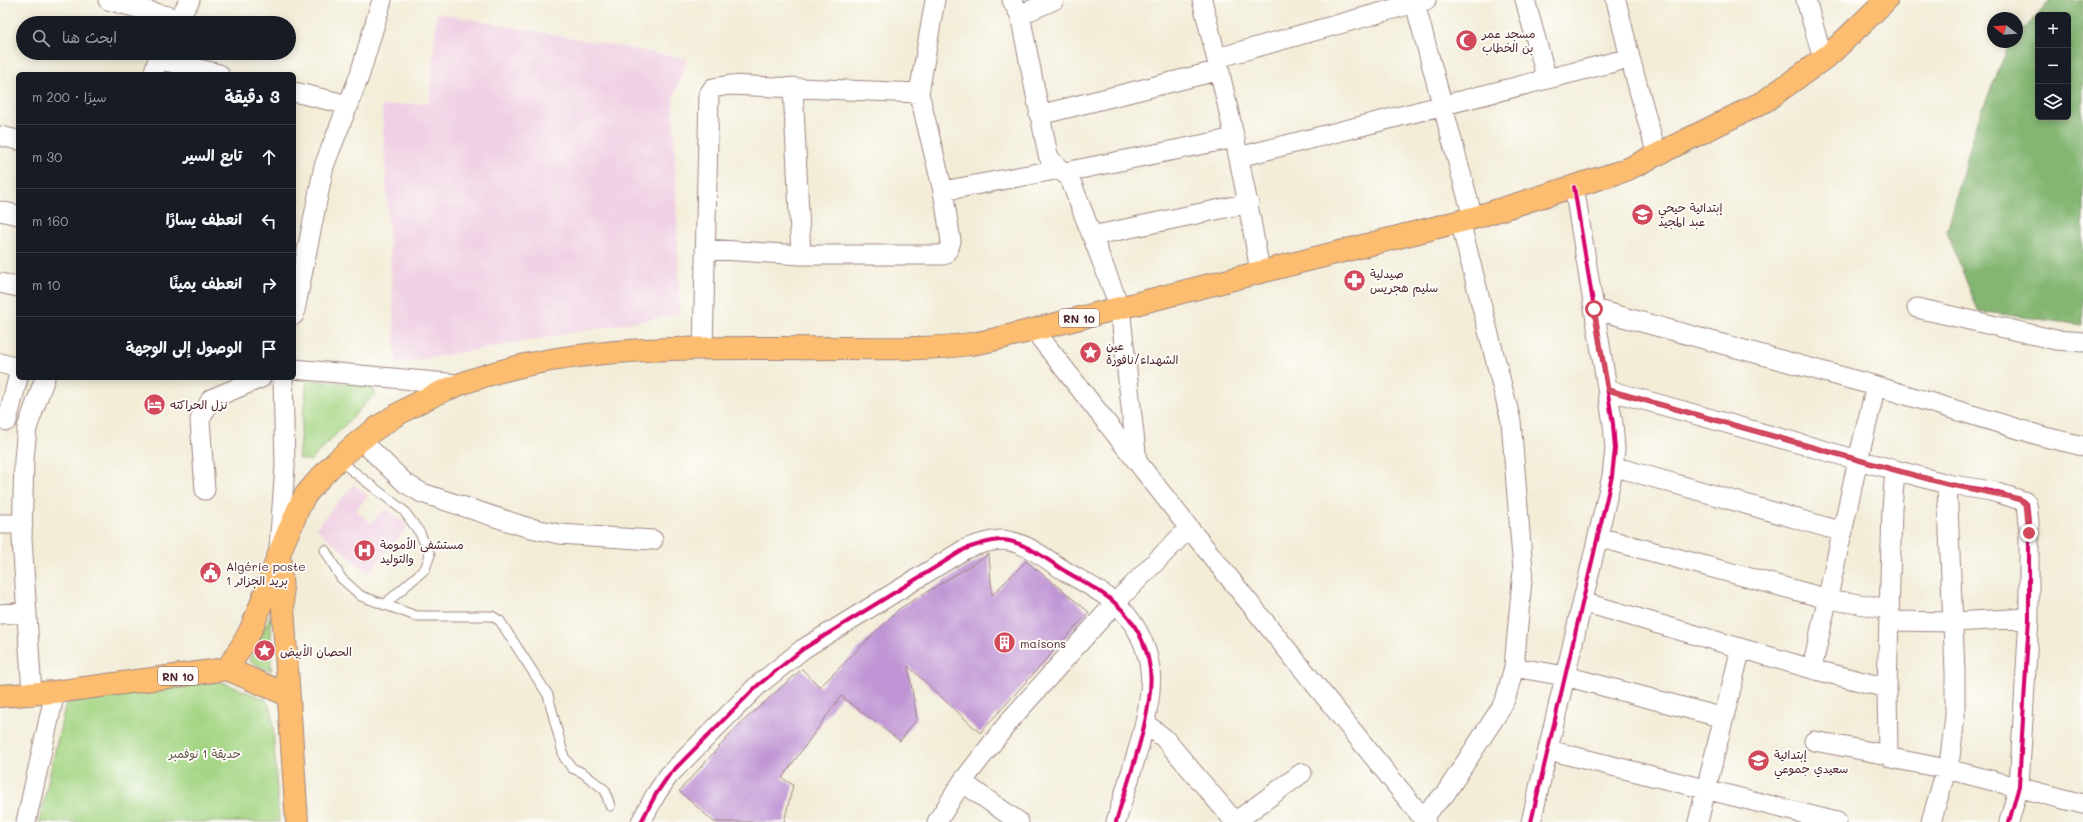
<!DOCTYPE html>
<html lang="ar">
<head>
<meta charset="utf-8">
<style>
	:root { --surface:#171b24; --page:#242831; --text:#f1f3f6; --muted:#9ea1a6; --line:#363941 }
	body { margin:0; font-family:Mali,"Playpen Sans Arabic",sans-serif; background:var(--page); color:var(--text); direction:rtl }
	.controls { position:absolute; right:12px; top:12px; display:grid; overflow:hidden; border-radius:6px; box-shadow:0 2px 10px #0003 }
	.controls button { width:36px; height:36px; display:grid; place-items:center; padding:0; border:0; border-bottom:1px solid var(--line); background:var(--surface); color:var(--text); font:20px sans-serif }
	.compass { position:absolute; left:1987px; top:12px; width:36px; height:36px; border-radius:50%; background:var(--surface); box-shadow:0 2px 10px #0003; rotate:287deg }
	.stop { position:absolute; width:12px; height:12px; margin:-9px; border:3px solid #d1495b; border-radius:50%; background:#fff }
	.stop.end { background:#d1495b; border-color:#fff; box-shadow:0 1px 4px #0008 }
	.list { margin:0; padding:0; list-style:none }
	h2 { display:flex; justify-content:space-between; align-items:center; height:52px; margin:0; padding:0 16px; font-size:17px }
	h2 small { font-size:13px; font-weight:400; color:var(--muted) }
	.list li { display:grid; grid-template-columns:26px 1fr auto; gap:12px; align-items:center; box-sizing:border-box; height:64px; padding:0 16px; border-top:1px solid var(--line) }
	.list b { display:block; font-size:15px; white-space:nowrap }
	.list em { font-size:13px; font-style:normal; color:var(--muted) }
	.icon { flex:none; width:22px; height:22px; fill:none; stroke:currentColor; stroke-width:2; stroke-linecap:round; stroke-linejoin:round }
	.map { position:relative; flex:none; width:2083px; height:822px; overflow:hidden; direction:ltr }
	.search { position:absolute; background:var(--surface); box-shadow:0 2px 10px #0003; left:16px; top:16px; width:280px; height:44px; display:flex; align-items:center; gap:10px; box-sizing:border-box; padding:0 14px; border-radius:22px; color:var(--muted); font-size:15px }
	.panel { position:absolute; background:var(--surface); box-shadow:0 2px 10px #0003; left:16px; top:72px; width:280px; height:308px; border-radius:6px; direction:rtl }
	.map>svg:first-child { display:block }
</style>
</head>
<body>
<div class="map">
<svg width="2083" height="822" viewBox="0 0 2083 822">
	<rect width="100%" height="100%" fill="#fdfcf7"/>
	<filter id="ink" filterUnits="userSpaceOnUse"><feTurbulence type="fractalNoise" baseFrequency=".025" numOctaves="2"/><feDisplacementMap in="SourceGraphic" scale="8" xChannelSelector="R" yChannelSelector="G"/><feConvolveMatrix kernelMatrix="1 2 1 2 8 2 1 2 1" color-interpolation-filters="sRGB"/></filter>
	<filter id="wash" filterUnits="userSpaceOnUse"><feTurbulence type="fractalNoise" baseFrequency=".012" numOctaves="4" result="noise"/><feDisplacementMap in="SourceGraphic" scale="16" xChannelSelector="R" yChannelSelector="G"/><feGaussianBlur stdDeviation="0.9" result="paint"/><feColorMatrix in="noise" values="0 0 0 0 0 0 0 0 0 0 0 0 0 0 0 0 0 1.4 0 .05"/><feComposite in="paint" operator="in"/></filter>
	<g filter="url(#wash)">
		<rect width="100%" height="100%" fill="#f3edd8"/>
		<path fill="#f0d0e4" d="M 437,13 L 687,59 L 673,99 L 680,314 L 396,364 L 382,106 L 429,103 Z
			M 354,484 L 368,496 L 356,510 L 371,523 L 386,508 L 408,526 L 368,573 L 316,528 Z"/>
		<path fill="#a5d584" stroke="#787a58" d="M 307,380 L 372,385 L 375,394 L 310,461 L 298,458 Z
			M 271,614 L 271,671 L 249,661 Z
			M 219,681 L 265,699 L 272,711 L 279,822 L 39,822 L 66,703 Z"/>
		<path fill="#84b672" stroke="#676a4e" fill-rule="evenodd" d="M 2051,0 L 2083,0 L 2083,325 L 1978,311 L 1947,232 L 1975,128 L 2008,47 L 2012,42 L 2017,42 L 2017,37 ZM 2038,15 L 2068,15 L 2068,117 L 2038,117 Z"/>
		<g id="blocks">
			<path fill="#c095d5" d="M 989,554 L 992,595 L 1026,561 L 1089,612 L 980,733 L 908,666 L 917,719 L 900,741 L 841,696 L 782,778 L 793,785 L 784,822 L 714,822 L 679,791 L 739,725 L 802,669 L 820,687 L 899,609 Z"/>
		</g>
	</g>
	<g filter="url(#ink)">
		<use href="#blocks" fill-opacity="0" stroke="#9e8682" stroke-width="1"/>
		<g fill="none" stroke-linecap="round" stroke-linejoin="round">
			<defs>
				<path id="lane" d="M 340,461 L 404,511 L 420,533 L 430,555 L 425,569 L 384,605
					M 325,550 L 341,578 L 361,596 L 416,616 L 492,616 L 500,621 L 548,695 L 564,757 L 572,768 L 583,773 L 605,790 L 610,806"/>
				<path id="street" d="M 108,0 L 178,19
					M 1012,0 L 1020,15 L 1048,155 C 1053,166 1063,170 1070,179 L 1120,308 L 1137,461
					M 1202,0 C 1225,90 1245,180 1260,272
					M 1414,0 L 1473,218
					M 1525,0 L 1547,79
					M 1616,0 L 1630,58 L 1657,155
					M 1806,0 L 1823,59
					M 1020,15 L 1054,0
					M 176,23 L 190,0
					M 1217,58 L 1426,0
					M 153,74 L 158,59 L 219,74
					M 793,87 L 801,255
					M 294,92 L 349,105
					M 919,93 L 943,191
					M 1039,115 L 1220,70
					M 0,136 L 18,140
					M 1239,157 L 1630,58
					M 1065,172 L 1235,138
					M 0,211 L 18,215
					M 1092,236 L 1249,203
					M 705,249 L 801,255 L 944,255 L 949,248 L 951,241 L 943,191 L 1060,169
					M 0,283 L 18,287
					M 1917,308 L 2056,340 L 2083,342
					M 1594,309 L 1876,386 L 2045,437 L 2083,446
					M 294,315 L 324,166 L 359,77 L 382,0
					M 1034,330 L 1189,528 L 1426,822
					M 703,349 L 709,94 L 713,88 L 730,85 L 919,93 L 935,0
					M 0,363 L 18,368
					M 294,369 L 458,384
					M 1608,390 L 1858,460 L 1947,484 L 1991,491 L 2024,501 L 2027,504 L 2029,522 L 2029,618 L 2019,786 L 2009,822
					M 7,421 L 18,378
					M 361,440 L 405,483 L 422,493 L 526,527 L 559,534 L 653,540
					M 1613,466 L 1843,532
					M 1895,470 L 1892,509 L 1887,688 L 1888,755 L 1891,758 L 1947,769 L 2083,804
					M 205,490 L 200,420 L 211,399 L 261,378
					M 0,524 L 23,524
					M 1598,537 L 1828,599 L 1890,609
					M 279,548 L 285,466 L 283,378
					M 1583,602 L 1812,669 L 1887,688
					M 0,614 L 27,612
					M 1891,621 L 1952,622 L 2029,618
					M 1514,667 L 1565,676 L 1724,718
					M 1812,669 L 1858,460 L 1876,386
					M 32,694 L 22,538 L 24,459 L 27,428 L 45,378
					M 1145,723 L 1164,738 L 1235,822
					M 1814,741 L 1888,755
					M 1548,750 L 1837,822
					M 962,782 L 1019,822
					M 1422,817 L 1445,794 L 1501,708 L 1506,697 L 1514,667 L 1523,570 L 1511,421 L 1460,221
					M 26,822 L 55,692
					M 641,822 L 656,794 L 669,775 L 757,686 L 803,649 L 965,549 C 976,545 988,541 1000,540 C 1023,540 1046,559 1065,571 C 1081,581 1102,591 1116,604 C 1134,620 1147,644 1150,669 C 1155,710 1127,782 1116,822
					M 937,822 L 962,782 L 1011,719 L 1115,603 L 1189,528
					M 1235,822 L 1302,773
					M 1531,822 L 1612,476 L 1615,449 L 1613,424 L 1574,187
					M 1698,822 L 1741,648
					M 1931,822 L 1950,757 L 1955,717 L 1955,672 L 1947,484"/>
				<path id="primary" d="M 280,562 L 297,822
					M 227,669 L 288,695
					M 0,696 L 55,692 L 227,669 C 235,657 243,645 249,633 C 266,598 274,560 291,526 C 296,515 300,501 308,492 C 444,328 655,350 846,348 C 887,348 929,350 970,344 C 987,342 1004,337 1021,333 L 1473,218 L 1626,170 L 1765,101 L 1830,54 L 1886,0"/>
			</defs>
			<use href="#lane" stroke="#9e8682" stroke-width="11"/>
			<use href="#street" stroke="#9e8682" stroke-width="21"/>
			<use href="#primary" stroke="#9e8682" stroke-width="24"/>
			<use href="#lane" stroke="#fff" stroke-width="9"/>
			<use href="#street" stroke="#fff" stroke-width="19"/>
			<use href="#primary" stroke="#fcbd6f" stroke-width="22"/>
			<defs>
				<path id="cycleway" d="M 1608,390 L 1858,460 L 1947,484 L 1991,491 L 2024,501 L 2027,504 L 2029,522 L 2029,618 L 2019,786 L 2009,822
					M 641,822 L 656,794 L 669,775 L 757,686 L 803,649 L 965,549 C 976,545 988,541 1000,540 C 1023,540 1046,559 1065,571 C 1081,581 1102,591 1116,604 C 1134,620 1147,644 1150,669 C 1155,710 1127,782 1116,822
					M 1531,822 L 1612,476 L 1615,449 L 1613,424 L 1574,187"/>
			</defs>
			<use href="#cycleway" stroke="#fdfcf7" stroke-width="6"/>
			<use href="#cycleway" stroke="#d6006c" stroke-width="4"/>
		</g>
	</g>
	<g fill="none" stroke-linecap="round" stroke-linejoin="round" filter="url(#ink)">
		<path stroke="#d1495b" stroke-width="5" d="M 1594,309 L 1608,390 L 1895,470 L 1947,484 L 2020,499 L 2026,504 L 2029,533"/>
	</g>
	<defs>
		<symbol id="mosque-disc" viewBox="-11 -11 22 22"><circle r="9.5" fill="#d1495b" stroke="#fdfcf7"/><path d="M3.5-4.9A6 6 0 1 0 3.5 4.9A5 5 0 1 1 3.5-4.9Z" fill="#fff"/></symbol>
		<symbol id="school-disc" viewBox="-11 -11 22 22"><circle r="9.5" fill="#d1495b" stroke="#fdfcf7"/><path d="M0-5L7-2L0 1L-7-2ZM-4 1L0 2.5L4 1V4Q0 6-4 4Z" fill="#fff"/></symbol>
		<symbol id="pharmacy-disc" viewBox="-11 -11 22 22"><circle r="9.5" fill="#d1495b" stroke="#fdfcf7"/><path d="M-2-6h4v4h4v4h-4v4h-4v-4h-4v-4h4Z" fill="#fff"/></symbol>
		<symbol id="sight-disc" viewBox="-11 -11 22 22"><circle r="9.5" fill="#d1495b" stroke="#fdfcf7"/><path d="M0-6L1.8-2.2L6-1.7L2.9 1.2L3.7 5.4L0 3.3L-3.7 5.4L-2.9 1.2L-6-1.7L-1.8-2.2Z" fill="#fff"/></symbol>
		<symbol id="hotel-disc" viewBox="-11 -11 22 22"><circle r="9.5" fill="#d1495b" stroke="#fdfcf7"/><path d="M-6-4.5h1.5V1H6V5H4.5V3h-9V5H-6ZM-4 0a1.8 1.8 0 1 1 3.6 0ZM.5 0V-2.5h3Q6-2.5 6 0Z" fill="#fff"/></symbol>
		<symbol id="hospital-disc" viewBox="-11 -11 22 22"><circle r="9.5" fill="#d1495b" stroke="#fdfcf7"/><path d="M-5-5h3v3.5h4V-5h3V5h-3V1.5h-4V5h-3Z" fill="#fff"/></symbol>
		<symbol id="civic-disc" viewBox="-11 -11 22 22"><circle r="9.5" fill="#d1495b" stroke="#fdfcf7"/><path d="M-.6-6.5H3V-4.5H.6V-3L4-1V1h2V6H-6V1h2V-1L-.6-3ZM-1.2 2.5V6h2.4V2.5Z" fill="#fff"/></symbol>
		<symbol id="building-disc" viewBox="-11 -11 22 22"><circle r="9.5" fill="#d1495b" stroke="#fdfcf7"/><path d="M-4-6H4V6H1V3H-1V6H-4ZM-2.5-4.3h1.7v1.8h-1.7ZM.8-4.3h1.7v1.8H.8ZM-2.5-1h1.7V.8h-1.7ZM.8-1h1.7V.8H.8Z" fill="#fff"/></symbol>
	</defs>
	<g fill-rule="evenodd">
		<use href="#mosque-disc" x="1454" y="28" width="25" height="25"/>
		<use href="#school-disc" x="1630" y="202" width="25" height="25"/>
		<use href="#pharmacy-disc" x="1342" y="268" width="25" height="25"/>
		<use href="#sight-disc" x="1078" y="340" width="25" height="25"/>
		<use href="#hotel-disc" x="142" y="392" width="25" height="25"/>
		<use href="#hospital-disc" x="352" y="538" width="25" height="25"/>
		<use href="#civic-disc" x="198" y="560" width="25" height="25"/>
		<use href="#building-disc" x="992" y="630" width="25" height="25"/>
		<use href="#sight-disc" x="252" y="638" width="25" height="25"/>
		<use href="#school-disc" x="1746" y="748" width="25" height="25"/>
	</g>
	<g text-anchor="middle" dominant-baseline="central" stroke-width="4" stroke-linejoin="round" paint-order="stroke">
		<g fill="#fdfcf7" stroke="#806168" stroke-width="1">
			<rect x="1059" y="309" width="40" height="18" rx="3"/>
			<rect x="158" y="667" width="40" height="18" rx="3"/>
		</g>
		<g font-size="11" font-weight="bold" fill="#4a1f2b">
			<text x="1079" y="318">RN 10</text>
			<text x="178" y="676">RN 10</text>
		</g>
		<g font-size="12" fill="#4a1f2b" stroke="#fdfcf7" text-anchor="start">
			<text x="1482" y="33">مسجد عمر<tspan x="1482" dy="14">بن الخطاب</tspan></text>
			<text x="1658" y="207">إبتدائية حيحي<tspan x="1658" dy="14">عبد المجيد</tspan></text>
			<text x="1370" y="273">صيدلية<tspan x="1370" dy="14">سليم هجريس</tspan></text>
			<text x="1106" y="345">عين<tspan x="1106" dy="14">الشهداء/نافورة</tspan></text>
			<text x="170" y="404">نزل الحراكته</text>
			<text x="380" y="544">مستشفى الأمومة<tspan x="380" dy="14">والتوليد</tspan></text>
			<text x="226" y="566">Algérie poste<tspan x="226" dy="14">1 بريد الجزائر</tspan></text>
			<text x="1020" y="643">maisons</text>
			<text x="280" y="651">الحصان الأبيض</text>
			<text x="1774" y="754">إبتدائية<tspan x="1774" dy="14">سعيدي جموعي</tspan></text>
		</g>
		<g font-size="12" fill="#655646" stroke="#fdfcf7">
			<text x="205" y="753">حديقة 1 نوفمبر</text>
		</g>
	</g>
</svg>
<div class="controls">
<button>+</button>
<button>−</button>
<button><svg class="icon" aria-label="layers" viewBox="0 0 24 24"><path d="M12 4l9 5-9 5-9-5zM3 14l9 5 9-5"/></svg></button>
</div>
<svg class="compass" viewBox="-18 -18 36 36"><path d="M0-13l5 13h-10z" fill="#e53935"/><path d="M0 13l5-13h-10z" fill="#9ea1a6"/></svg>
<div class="stop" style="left:1594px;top:309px"></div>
<div class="stop end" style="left:2029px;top:533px"></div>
<div class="search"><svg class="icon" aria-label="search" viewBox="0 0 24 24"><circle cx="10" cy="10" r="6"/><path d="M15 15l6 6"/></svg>ابحث هنا</div>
<section class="panel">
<h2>3 دقيقة<small>سيرًا · 200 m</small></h2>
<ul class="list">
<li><svg class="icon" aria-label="ahead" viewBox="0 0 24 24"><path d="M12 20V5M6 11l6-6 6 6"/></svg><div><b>تابع السير</b></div><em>30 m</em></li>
<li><svg class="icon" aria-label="left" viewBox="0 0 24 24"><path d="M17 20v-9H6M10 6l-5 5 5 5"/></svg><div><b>انعطف يسارًا</b></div><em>160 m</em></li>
<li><svg class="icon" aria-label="right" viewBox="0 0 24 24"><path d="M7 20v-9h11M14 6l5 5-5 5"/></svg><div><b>انعطف يمينًا</b></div><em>10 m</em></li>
<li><svg class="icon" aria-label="arrive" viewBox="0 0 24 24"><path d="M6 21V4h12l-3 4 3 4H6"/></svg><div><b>الوصول إلى الوجهة</b></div></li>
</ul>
</section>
</div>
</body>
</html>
